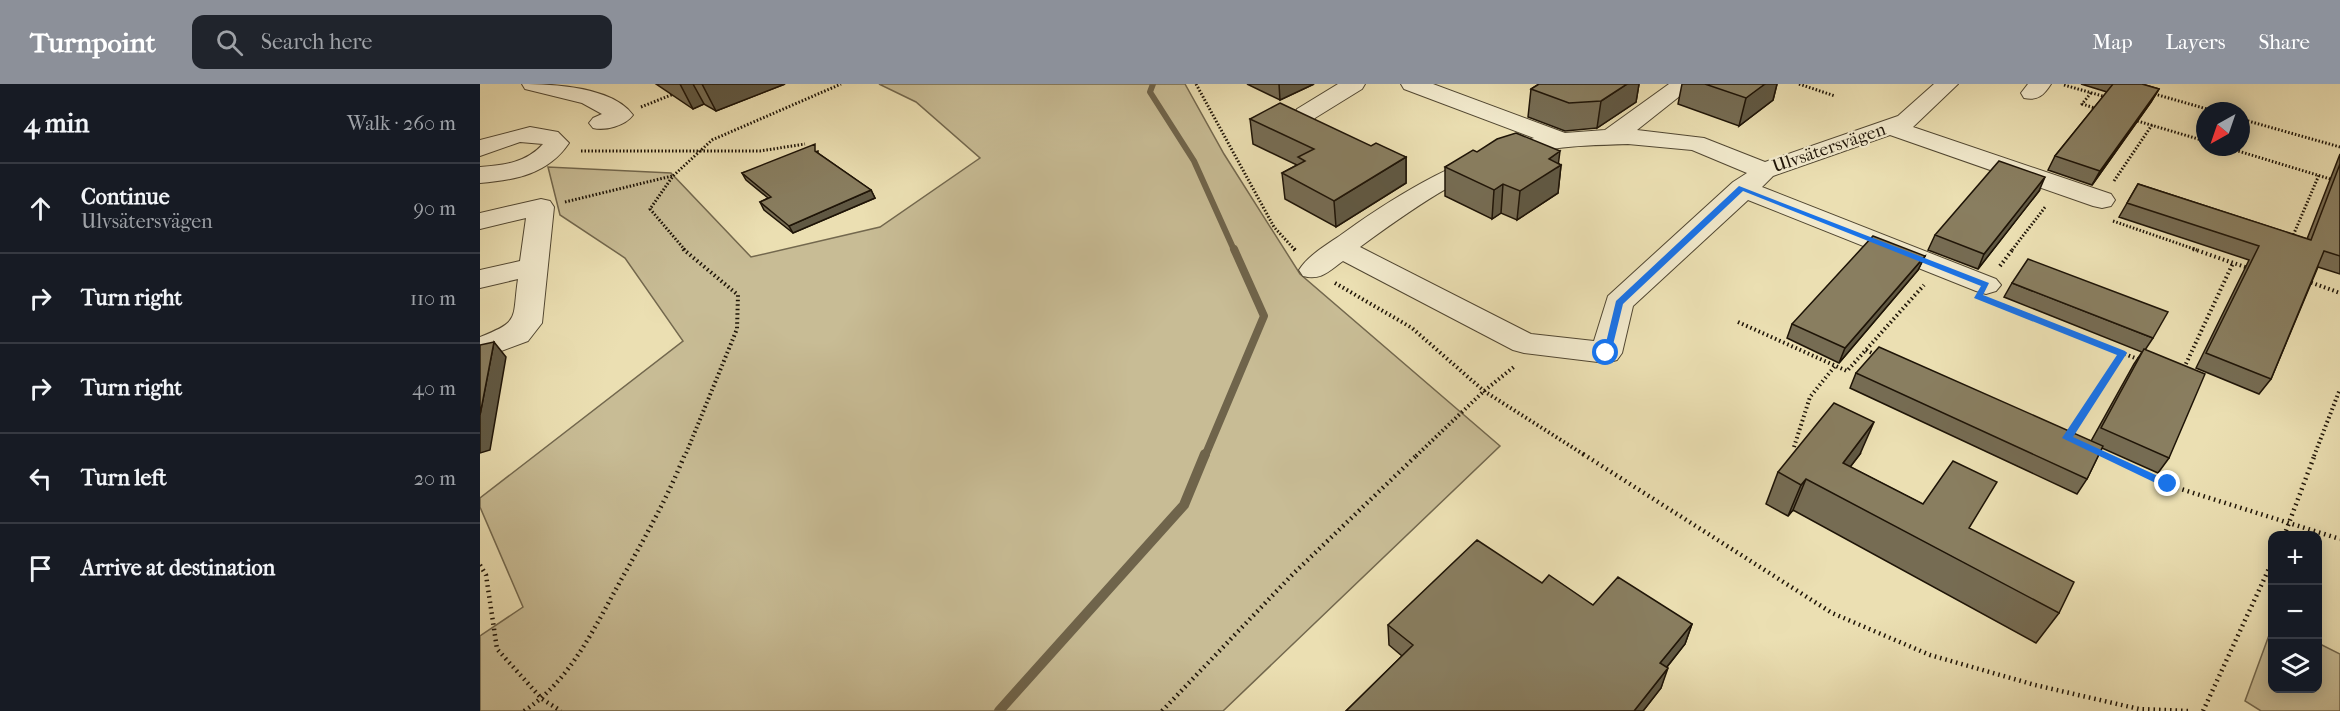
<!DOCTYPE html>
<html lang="en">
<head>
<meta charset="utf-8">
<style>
	:root { --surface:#171b24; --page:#20242c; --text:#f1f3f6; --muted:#9ea1a6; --line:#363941; --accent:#8c9099 }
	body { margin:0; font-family:"IM FELL French Canon",serif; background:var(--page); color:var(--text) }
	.controls { position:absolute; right:18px; bottom:18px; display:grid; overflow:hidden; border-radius:12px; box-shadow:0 3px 15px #0003 }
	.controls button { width:54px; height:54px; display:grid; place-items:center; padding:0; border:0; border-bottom:2px solid var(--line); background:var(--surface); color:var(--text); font:30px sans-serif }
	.compass { position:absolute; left:1716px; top:18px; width:54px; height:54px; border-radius:50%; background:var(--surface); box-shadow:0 3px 15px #0003; rotate:220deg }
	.stop { position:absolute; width:18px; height:18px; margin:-14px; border:4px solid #1a73e8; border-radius:50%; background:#fff }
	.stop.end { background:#1a73e8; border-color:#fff; box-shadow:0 2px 6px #0008 }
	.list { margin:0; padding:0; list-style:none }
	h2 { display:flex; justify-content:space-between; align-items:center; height:78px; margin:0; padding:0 24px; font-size:26px }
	h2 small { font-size:20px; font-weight:400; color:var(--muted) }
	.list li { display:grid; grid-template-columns:39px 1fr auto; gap:18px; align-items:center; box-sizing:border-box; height:90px; padding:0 24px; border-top:2px solid var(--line) }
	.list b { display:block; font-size:22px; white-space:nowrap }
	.list p { margin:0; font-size:20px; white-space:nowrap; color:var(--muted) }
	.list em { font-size:20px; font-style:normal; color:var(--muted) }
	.icon { flex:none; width:33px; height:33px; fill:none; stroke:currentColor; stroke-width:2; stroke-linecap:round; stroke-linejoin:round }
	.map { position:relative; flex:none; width:1860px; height:627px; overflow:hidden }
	header { display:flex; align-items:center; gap:36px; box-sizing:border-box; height:84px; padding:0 30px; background:var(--accent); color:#fff }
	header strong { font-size:28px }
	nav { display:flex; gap:33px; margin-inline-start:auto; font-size:21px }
	.search { width:420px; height:54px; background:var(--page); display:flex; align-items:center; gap:15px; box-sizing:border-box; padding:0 21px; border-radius:12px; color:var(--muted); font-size:22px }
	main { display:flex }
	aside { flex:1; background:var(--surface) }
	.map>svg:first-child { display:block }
</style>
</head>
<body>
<header>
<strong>Turnpoint</strong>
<div class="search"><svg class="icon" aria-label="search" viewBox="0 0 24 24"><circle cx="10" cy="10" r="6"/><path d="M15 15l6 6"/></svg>Search here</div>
<nav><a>Map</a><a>Layers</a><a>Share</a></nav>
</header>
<main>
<aside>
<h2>4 min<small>Walk · 260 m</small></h2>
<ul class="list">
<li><svg class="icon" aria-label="ahead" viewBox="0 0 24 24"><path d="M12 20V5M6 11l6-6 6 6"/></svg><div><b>Continue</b><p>Ulvsätersvägen</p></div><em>90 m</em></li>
<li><svg class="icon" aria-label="right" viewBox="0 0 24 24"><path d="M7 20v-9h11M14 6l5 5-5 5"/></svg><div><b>Turn right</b></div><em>110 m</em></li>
<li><svg class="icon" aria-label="right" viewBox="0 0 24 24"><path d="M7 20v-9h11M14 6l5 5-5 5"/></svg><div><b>Turn right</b></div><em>40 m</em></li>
<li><svg class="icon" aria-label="left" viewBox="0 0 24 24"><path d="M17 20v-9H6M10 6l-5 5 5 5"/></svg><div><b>Turn left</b></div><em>20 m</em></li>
<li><svg class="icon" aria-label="arrive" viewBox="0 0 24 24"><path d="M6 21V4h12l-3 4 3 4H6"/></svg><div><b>Arrive at destination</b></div></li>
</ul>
</aside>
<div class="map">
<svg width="1860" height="627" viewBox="0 0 1860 627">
	<rect width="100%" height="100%" fill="#ebdfb2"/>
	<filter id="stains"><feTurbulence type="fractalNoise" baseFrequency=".00333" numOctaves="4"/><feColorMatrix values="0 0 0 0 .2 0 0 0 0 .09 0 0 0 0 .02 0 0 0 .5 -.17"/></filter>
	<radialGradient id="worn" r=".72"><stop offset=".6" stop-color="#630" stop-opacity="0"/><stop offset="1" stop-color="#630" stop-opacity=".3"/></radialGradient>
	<path fill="#c8bc95" stroke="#73684e" stroke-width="1.5" d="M 399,0 L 705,0 L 744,70 L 820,190 L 1020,362 L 743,627 L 0,627 L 0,552 L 43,523 L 0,423 L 0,414 L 203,257 L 145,174 L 80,131 L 68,83 L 191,89 L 271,173 L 400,143 L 500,74 L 436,18 Z
		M 1792,543 L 1792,604 L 1838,604 L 1838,559 L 1860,570 L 1860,627 L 1781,627 L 1765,617 Z"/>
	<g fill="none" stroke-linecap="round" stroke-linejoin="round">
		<path stroke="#6f644b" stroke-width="6" d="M 673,0 L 670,8 L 714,77 L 754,166"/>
		<path stroke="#6f644b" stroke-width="8" d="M 725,372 L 784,232 L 754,165"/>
		<path stroke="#6f644b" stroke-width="10" d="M 519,627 L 704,421 L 725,370"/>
		<defs>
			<path id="minor" d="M 42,0 C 73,0 133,3 153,31 C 145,42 125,47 113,44 L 109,39 L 113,34 L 122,30 L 102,19 L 45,5 Z
				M 858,0 L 885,0 L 882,5 L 835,34 L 828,48 L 820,50 L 812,48 L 808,43 L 817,25 Z
				M 921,0 L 953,0 L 1085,49 L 1125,46 L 1189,0 L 1215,0 L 1157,46 L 1224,54 L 1285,78 L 1418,32 L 1454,0 L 1478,0 L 1433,43 L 1631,110 L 1635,116 L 1631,122 L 1622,124 L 1613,122 L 1410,51 L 1293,92 L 1282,103 L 1516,195 L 1521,201 L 1516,207 L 1506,210 L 1496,207 L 1268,116 L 1153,222 L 1142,269 L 1137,276 L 1126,279 L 1044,269 L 1033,266 L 863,177 C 849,187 841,197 823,192 L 819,186 C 829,170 850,159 865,148 C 924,106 983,72 1054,54 L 924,5 ZM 1148,60 L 1212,66 L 1267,89 L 1253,98 L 1128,212 L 1114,257 L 1051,250 L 880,163 C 935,123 993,81 1061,67 C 1090,61 1119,61 1148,60 Z
				M 1548,0 L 1571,0 C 1564,11 1558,17 1544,14 L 1541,9 Z
				M 50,43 L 78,48 L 89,59 C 68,90 36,96 0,99 L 0,83 C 24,81 46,79 63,60 L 40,58 L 0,72 L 0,56 Z
				M 61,115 L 70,117 L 74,123 L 62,239 L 48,257 L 0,275 L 0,253 C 41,237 32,235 38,195 L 0,204 L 0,186 L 40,177 L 46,134 L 0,145 L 0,129 Z"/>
		</defs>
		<use href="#minor" stroke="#514732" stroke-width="2"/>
		<path stroke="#1e1407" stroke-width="3" stroke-dasharray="1.5 2" stroke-linecap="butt" d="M 716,0 L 794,143 L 815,166
			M 1319,0 L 1355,12
			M 1584,1 L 1626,13
			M 1611,9 L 1602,20 L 1618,25
			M 1671,9 L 1734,27
			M 161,23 L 196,9
			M 1761,35 L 1860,63
			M 1654,36 L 1725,57
			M 1745,63 L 1860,98
			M 101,67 L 280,67 L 325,60
			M 1634,97 L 1672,41
			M 85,118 L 192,92
			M 1633,137 L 1717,166
			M 1812,154 L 1839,91
			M 205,166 L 170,125 L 193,92 L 232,56 L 361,0
			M 1532,166 L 1566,122"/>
		<path stroke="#1e1407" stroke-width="4" stroke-dasharray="1.5 3" stroke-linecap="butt" d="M 203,165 L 258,211 L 257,245 L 205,372
			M 814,165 L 817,168
			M 1713,165 L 1768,184
			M 1520,182 L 1533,165
			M 1827,197 L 1860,209
			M 855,199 L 932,244 L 1004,307 L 1106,372
			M 1519,220 L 1660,276
			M 1258,238 L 1367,287 L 1444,201
			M 1386,266 L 1396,271
			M 1704,284 L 1753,179
			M 1589,352 L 1642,269
			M 1314,363 L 1330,313 L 1355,282
			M 1615,367 L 1626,372
			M 936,372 L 1004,307 L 1035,282
			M 1834,372 L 1860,305"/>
		<path stroke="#1e1407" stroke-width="4.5" stroke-dasharray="1.5 4" stroke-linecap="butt" d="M 1103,370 L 1352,529 L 1450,571 L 1555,601 L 1659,625 L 1708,627
			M 1622,370 L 1688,401 L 1860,455
			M 1804,452 L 1835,370
			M 0,481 L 6,491 L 17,565 L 62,615 L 81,627
			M 44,627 C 91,596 114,544 141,496 C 164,455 187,415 205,370
			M 682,627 L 812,491 L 938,370
			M 1723,627 L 1792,478"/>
		<use href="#minor" fill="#f2eacd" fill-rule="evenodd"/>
	</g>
	<path fill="#766c53" stroke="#1e1407" stroke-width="1.5" d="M 176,0 L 305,0 L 236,27 L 224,20 L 213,25 Z
		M 767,0 L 834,0 L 800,16 Z
		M 1059,0 L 1159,0 L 1156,18 L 1117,44 L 1085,47 L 1048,33 L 1051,5 Z
		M 1202,0 L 1297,0 L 1293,16 L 1259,42 L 1198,20 Z
		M 1601,0 L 1662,0 L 1679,5 L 1671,18 L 1612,101 L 1568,86 L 1575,72 L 1627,8 Z
		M 770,35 L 891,62 L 926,73 L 926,99 L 856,143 L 805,115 L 802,89 L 817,81 L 773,60 Z
		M 338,67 L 338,69 L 391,106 L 395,114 L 313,149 L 284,126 L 280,118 L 288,114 L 266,96 L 262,89 Z
		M 997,68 L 1078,79 L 1081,81 L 1078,109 L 1037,136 L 1021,129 L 1012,135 L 965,112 L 965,83 Z
		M 1860,70 L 1860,190 L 1838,183 L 1791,295 L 1779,310 L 1716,284 L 1769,176 L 1639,133 L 1658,100 L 1827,155 Z
		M 1559,107 L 1498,185 L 1448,166 L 1455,151 Z
		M 1445,172 L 1438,186 L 1359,279 L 1307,254 L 1312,240 Z
		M 1532,199 L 1673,254 L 1665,266 L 1689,374 L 1678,389 L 1622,364 L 1607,395 L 1597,410 L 1370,304 L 1376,289 L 1611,357 L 1654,280 L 1662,268 L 1524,213 Z
		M 1380,370 L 1370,383 L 1489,444 L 1579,529 L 1556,559 L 1313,426 L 1308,432 L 1286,420 L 1298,388 Z
		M 1062,499 L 1113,521 L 1212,540 L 1205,560 L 1187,583 L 1181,604 L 1163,627 L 866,627 L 922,572 L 909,561 L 908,541 Z"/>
	<path fill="#605843" stroke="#1e1407" stroke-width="1.5" d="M 200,0 L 213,0 L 224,20 L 213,25 Z
		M 222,0 L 305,0 L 236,27 Z
		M 799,0 L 834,0 L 800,16 Z
		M 1147,0 L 1159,0 L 1156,18 L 1117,44 L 1121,17 Z
		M 1283,0 L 1297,0 L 1293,16 L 1259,42 L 1266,14 Z
		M 1679,5 L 1671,18 L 1612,101 L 1620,87 Z
		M 1080,67 L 1078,83 L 1081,81 L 1078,109 L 1037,136 L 1040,107 L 1069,75 Z
		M 926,73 L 926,99 L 856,143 L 854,117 Z
		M 1565,93 L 1559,107 L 1498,185 L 1504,170 Z
		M 1023,100 L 1021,129 L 1012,135 L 1014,106 Z
		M 391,106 L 395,114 L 313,149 L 309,142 Z
		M 1445,172 L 1438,186 L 1359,279 L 1365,264 Z
		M 14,258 L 26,273 L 10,366 L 0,369 L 0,331 Z
		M 1394,338 L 1380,370 L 1351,408 L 1363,379 Z
		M 1326,395 L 1313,426 L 1308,432 L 1321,401 Z
		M 1212,540 L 1205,560 L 1174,599 L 1180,579 Z
		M 1188,584 L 1181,604 L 1163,627 L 1154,627 Z"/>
	<path fill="#897e60" stroke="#1e1407" stroke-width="1.5" d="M 1059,0 L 1147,0 L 1121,17 L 1089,19 L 1051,5 Z
		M 1225,0 L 1285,0 L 1266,14 Z
		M 1633,0 L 1662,0 L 1679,5 L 1620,87 L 1575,72 Z
		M 800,19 L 891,62 L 896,59 L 926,73 L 854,117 L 802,89 L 825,77 L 818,73 L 834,65 L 770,35 Z
		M 1036,49 L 1080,67 L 1069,75 L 1081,81 L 1040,107 L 1023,100 L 1014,106 L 965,83 L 993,66 L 997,68 L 1017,55 Z
		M 335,60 L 335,67 L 391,106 L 309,142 L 280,118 L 291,113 L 262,89 Z
		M 1519,77 L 1565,93 L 1504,170 L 1455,151 Z
		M 1860,80 L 1860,172 L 1844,167 L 1791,295 L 1726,269 L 1779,162 L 1647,119 L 1658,100 L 1831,156 Z
		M 1393,152 L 1445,172 L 1365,264 L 1312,240 Z
		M 1548,175 L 1688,228 L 1673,254 L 1532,199 Z
		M 14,258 L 0,331 L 0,261 Z
		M 1399,263 L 1623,362 L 1607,395 L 1376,289 Z
		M 1664,265 L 1725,290 L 1689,374 L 1621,344 Z
		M 1354,319 L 1394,338 L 1363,379 L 1443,420 L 1473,377 L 1517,398 L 1489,444 L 1594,498 L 1579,529 L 1326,395 L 1321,401 L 1298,388 Z
		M 997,456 L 1062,499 L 1069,491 L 1113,521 L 1138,493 L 1212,540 L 1180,579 L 1188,584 L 1154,627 L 866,627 L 933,561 L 908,541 Z"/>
	<path fill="#1a73e8" d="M 1259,102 L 1509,199 L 1503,211 L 1645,267 L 1647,269 L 1593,353 L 1691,398 L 1691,403 L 1684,403 L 1582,354 L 1637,271 L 1494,214 L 1501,202 L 1263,107 L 1143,220 L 1131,269 L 1123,271 L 1136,217 Z"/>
	<g text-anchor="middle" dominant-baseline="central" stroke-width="4.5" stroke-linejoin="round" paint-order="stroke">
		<g font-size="18" fill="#1e1407" stroke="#f2eacd">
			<text transform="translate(1349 64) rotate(-19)">Ulvsätersvägen</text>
		</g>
	</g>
	<rect width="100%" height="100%" filter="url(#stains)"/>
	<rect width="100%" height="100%" fill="url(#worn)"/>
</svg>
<div class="controls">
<button>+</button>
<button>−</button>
<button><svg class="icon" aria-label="layers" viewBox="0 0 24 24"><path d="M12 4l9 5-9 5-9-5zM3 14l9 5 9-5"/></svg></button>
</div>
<svg class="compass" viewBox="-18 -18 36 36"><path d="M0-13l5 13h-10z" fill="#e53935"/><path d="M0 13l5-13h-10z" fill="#9ea1a6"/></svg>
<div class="stop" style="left:1126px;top:269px"></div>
<div class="stop end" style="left:1688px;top:400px"></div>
</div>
</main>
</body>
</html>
